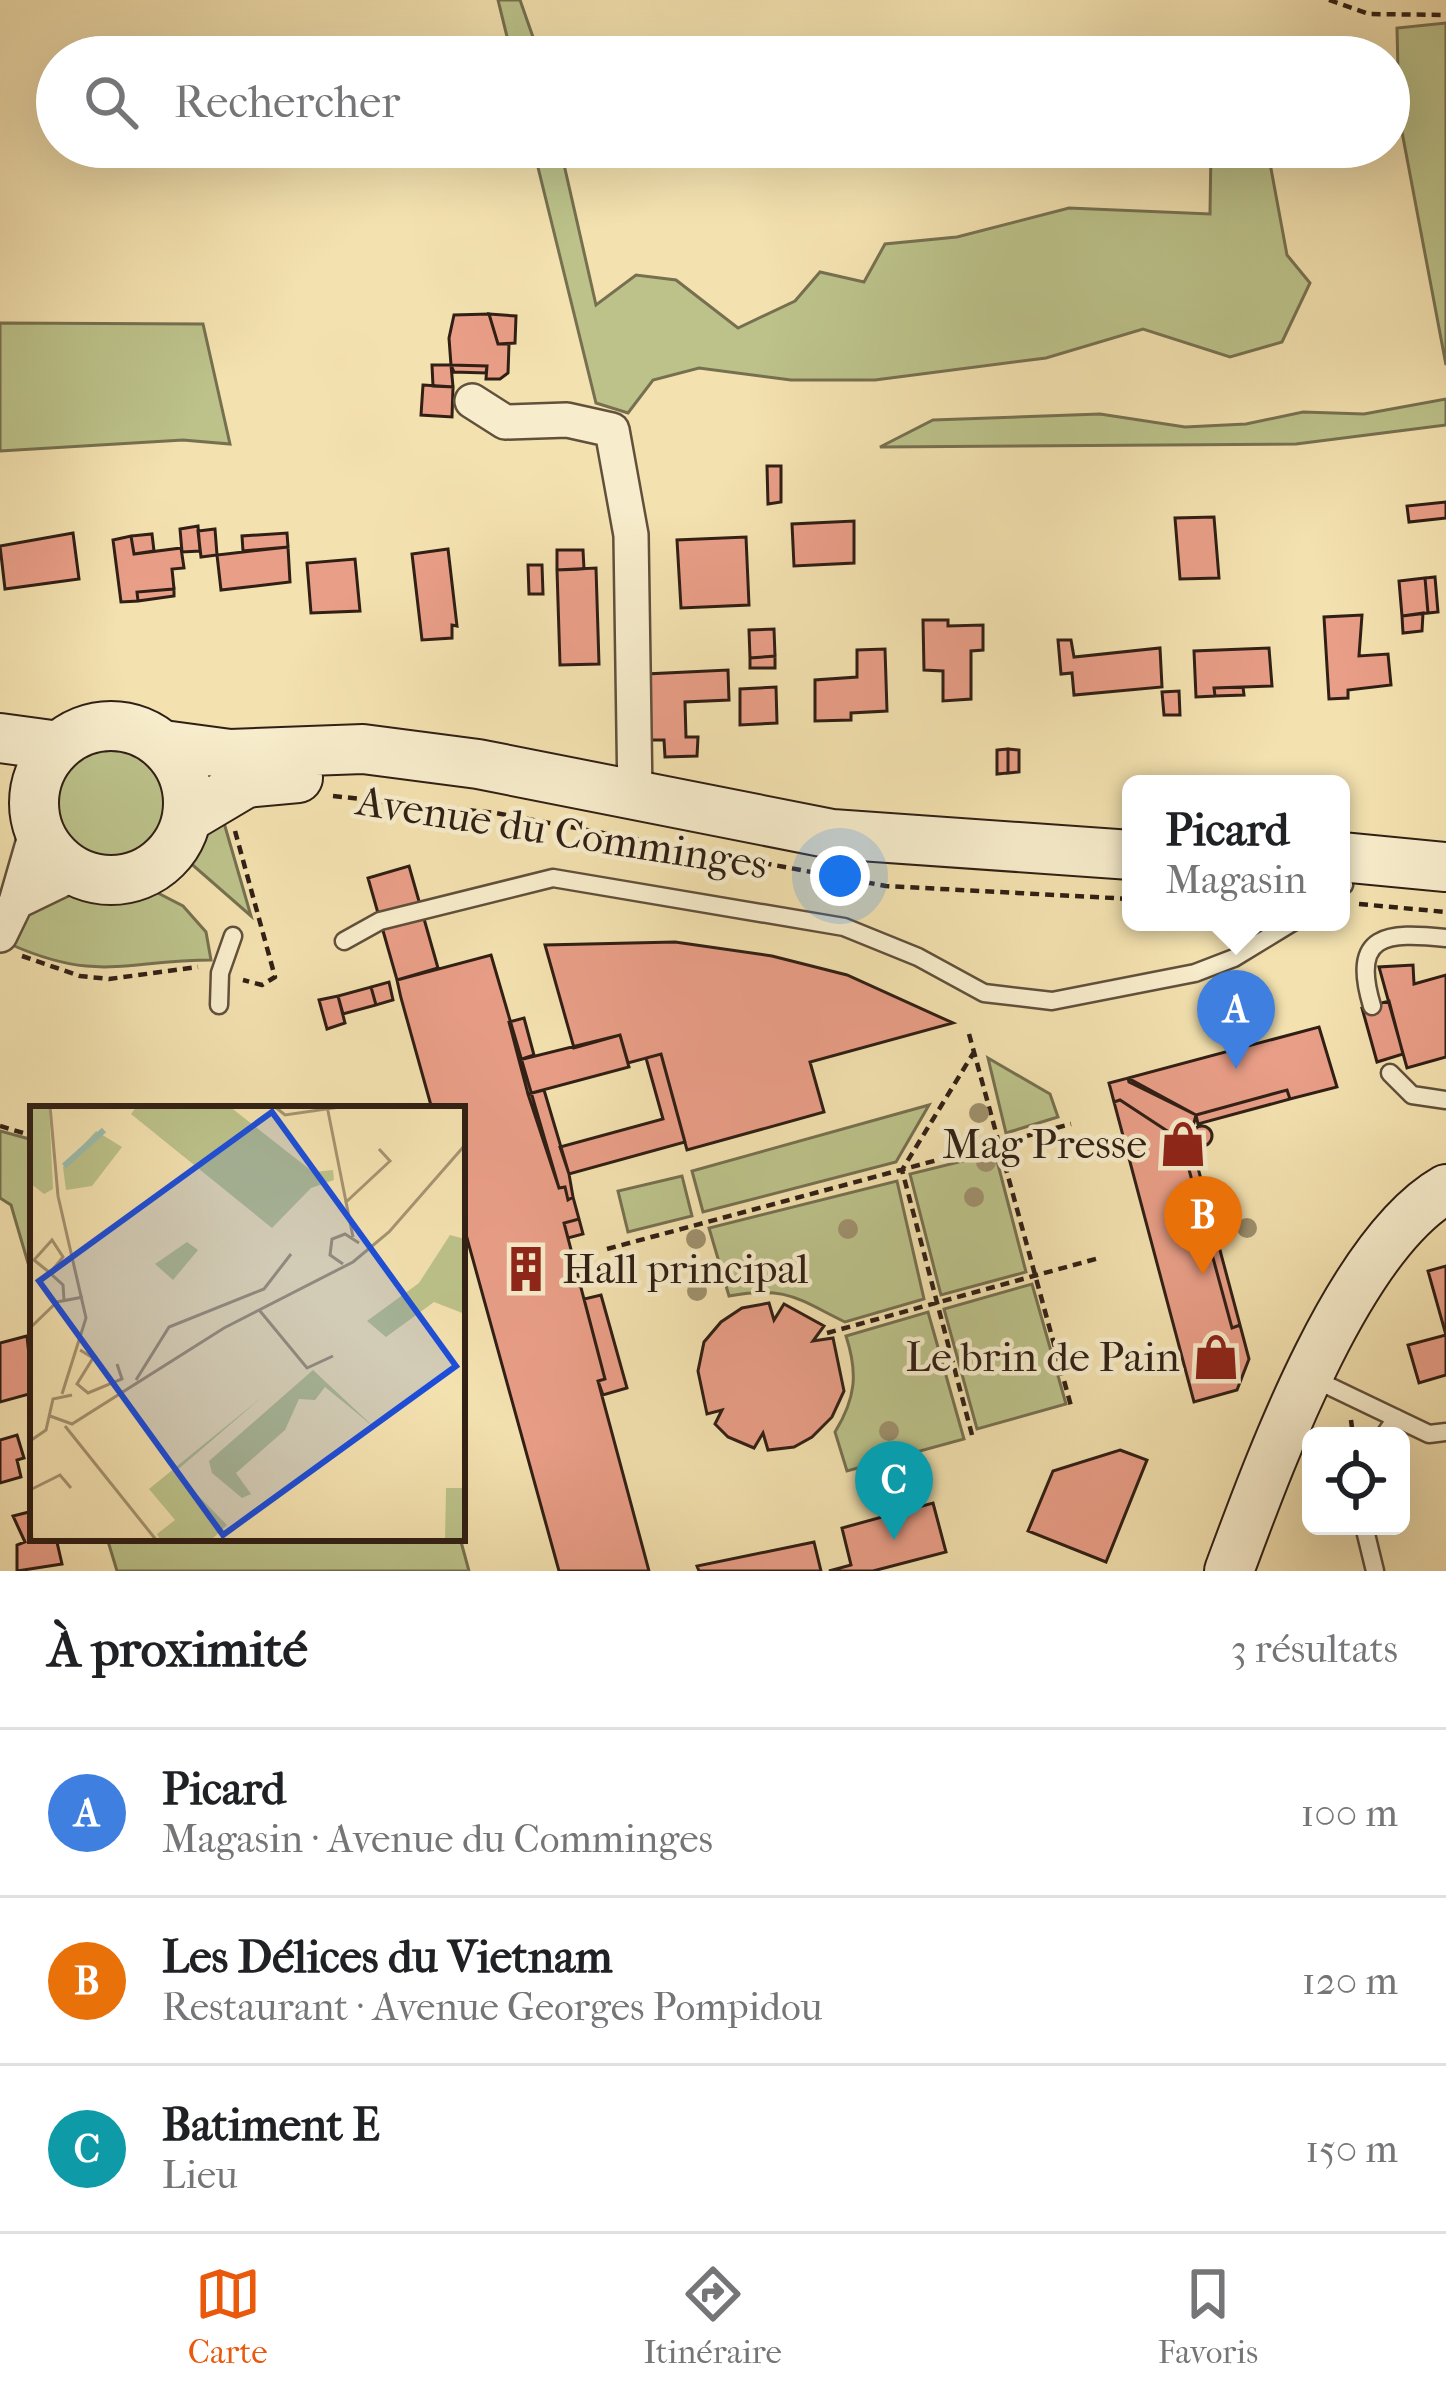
<!DOCTYPE html>
<html lang="fr">
<head>
<meta charset="utf-8">
<style>
	:root { --surface:#fff; --page:#f6f6f6; --text:#202124; --muted:#757577; --line:#e0e0e0; --accent:#ea580c }
	body { margin:0; font-family:"IM FELL French Canon",serif; background:var(--page); color:var(--text) }
	.controls { position:absolute; right:36px; bottom:36px; display:grid; overflow:hidden; border-radius:18px; box-shadow:0 12px 48px #0002 }
	.controls button { width:108px; height:108px; display:grid; place-items:center; padding:0; border:0; border-bottom:3px solid var(--line); background:var(--surface); color:var(--text); font:60px sans-serif }
	.you { position:absolute; left:840px; top:876px; width:42px; height:42px; margin:-30px; border:9px solid #fff; border-radius:50%; background:#1a73e8; box-shadow:0 0 0 18px #1a73e833 }
	.badge { display:grid; place-items:center; width:78px; height:78px; border-radius:50%; background:var(--accent); color:#fff; font-size:39px; font-weight:700 }
	.pin { position:absolute; translate:-50% -99px; filter:drop-shadow(0 3px 6px #0008) }
	.pin::after { content:''; position:absolute; top:63px; width:42px; height:36px; background:inherit; clip-path:polygon(0 0,100% 0,50% 100%) }
	.popup { position:absolute; left:1122px; top:775px; width:228px; height:156px; box-sizing:border-box; display:grid; place-content:center; border-radius:18px; background:var(--surface); filter:drop-shadow(0 3px 9px #0005); font-size:39px; white-space:nowrap; color:var(--muted) }
	.popup b { font-size:45px; color:var(--text) }
	.popup::after { content:''; position:absolute; left:50%; top:100%; margin-left:-24px; border:24px solid transparent; border-top-color:var(--surface) }
	.list { margin:0; padding:0; list-style:none }
	h2 { display:flex; justify-content:space-between; align-items:center; height:156px; margin:0; padding:0 48px; font-size:51px }
	h2 small { font-size:39px; font-weight:400; color:var(--muted) }
	.list li { display:grid; grid-template-columns:78px 1fr auto; gap:36px; align-items:center; box-sizing:border-box; height:168px; padding:0 48px; border-top:3px solid var(--line) }
	.list b { display:block; font-size:45px; white-space:nowrap }
	.list p { margin:0; font-size:39px; white-space:nowrap; color:var(--muted) }
	.list em { font-size:39px; font-style:normal; color:var(--muted) }
	.icon { flex:none; width:66px; height:66px; fill:none; stroke:currentColor; stroke-width:2; stroke-linecap:round; stroke-linejoin:round }
	.map { position:relative; flex:none; width:1446px; height:1571px; overflow:hidden }
	.search { position:absolute; background:var(--surface); box-shadow:0 12px 48px #0002; left:36px; right:36px; top:36px; height:132px; display:flex; align-items:center; gap:30px; box-sizing:border-box; padding:0 42px; border-radius:66px; color:var(--muted); font-size:45px }
	.sheet { height:660px; background:var(--surface) }
	nav { display:flex; justify-content:space-around; align-items:center; box-sizing:border-box; height:168px; border-top:3px solid var(--line); background:var(--surface); font-size:33px; color:var(--muted) }
	nav a { display:grid; justify-items:center; gap:6px }
	nav .on { color:var(--accent) }
	.map>svg:first-child { display:block }
</style>
</head>
<body>
<div class="map">
<svg width="1446" height="1571" viewBox="0 0 1446 1571">
	<rect width="100%" height="100%" fill="#f3e1af"/>
	<filter id="stains"><feTurbulence type="fractalNoise" baseFrequency=".00167" numOctaves="4"/><feColorMatrix values="0 0 0 0 .2 0 0 0 0 .09 0 0 0 0 .02 0 0 0 .5 -.17"/></filter>
	<radialGradient id="worn" r=".72"><stop offset=".6" stop-color="#630" stop-opacity="0"/><stop offset="1" stop-color="#630" stop-opacity=".3"/></radialGradient>
	<path fill="#bcc28a" stroke="#767050" stroke-width="3" d="M 498,0 L 520,0 L 540,57 L 512,57 Z
		M 1446,23 L 1446,365 L 1399,116 L 1397,28 Z
		M 533,147 L 560,147 L 596,305 L 636,275 L 676,280 L 738,328 L 795,301 L 820,272 L 864,282 L 885,244 L 957,237 L 1069,208 L 1210,214 L 1211,147 L 1267,147 L 1287,255 L 1310,283 L 1282,342 L 1230,357 L 1143,329 L 1046,358 L 875,380 L 791,380 L 699,368 L 653,380 L 628,413 L 596,403 Z
		M 0,323 L 203,324 L 230,444 L 183,440 L 0,451 Z
		M 1446,399 L 1446,425 L 1296,444 L 880,447 L 933,420 L 1100,414 L 1185,427 L 1246,424 L 1303,412 L 1364,414 Z
		M49 802a61 61 0 1 1 122 0a61 61 0 1 1-122 0Z
		M 220,809 L 251,916 L 188,861 Z
		M 68,890 L 116,898 L 154,891 L 183,906 L 206,932 L 211,960 C 126,960 99,983 12,945 L 33,905 Z
		M 988,1058 L 1050,1094 L 1058,1117 L 1006,1133 Z
		M 929,1105 L 896,1162 L 703,1212 L 692,1171 Z
		M 0,1131 L 33,1140 L 33,1280 L 11,1205 L 0,1198 Z
		M 995,1153 L 1026,1272 L 941,1295 L 910,1174 Z
		M 682,1176 L 692,1216 L 628,1232 L 618,1191 Z
		M 897,1181 L 924,1299 L 845,1322 C 796,1298 787,1286 729,1296 L 709,1228 Z
		M 1032,1284 L 1066,1404 L 977,1429 L 944,1309 Z
		M 928,1312 L 964,1439 L 847,1471 L 835,1432 C 856,1398 858,1373 846,1336 Z
		M 107,1538 L 460,1538 L 469,1571 L 117,1571 Z"/>
	<path fill="#e99e87" stroke="#301f15" stroke-width="3" d="M 489,314 L 516,316 L 515,343 L 498,344 Z
		M 489,314 L 498,344 L 509,344 L 508,373 L 500,379 L 486,379 L 487,366 L 451,365 L 449,338 L 454,315 Z
		M 432,365 L 451,365 L 453,387 L 433,386 Z
		M 451,365 L 487,366 L 486,373 L 454,372 Z
		M 423,385 L 453,387 L 452,417 L 421,415 Z
		M 767,466 L 781,466 L 781,502 L 768,504 Z
		M 1446,502 L 1446,518 L 1409,522 L 1407,506 Z
		M 1214,517 L 1219,578 L 1180,579 L 1175,518 Z
		M 854,521 L 854,563 L 794,566 L 792,524 Z
		M 198,526 L 200,551 L 182,552 L 180,529 Z
		M 215,529 L 217,555 L 201,557 L 198,531 Z
		M 73,533 L 79,579 L 5,589 L 0,546 Z
		M 287,533 L 288,547 L 243,551 L 242,536 Z
		M 152,534 L 154,551 L 134,554 L 131,536 Z
		M 131,536 L 134,554 L 181,548 L 184,568 L 172,569 L 174,589 L 137,592 L 138,601 L 121,602 L 113,540 Z
		M 746,537 L 749,605 L 681,608 L 677,540 Z
		M 288,547 L 290,582 L 221,590 L 217,555 Z
		M 448,549 L 457,626 L 452,625 L 452,638 L 422,640 L 412,554 Z
		M 557,550 L 583,550 L 584,569 L 557,570 Z
		M 355,559 L 360,611 L 311,613 L 307,563 Z
		M 528,565 L 542,565 L 543,594 L 529,594 Z
		M 596,568 L 599,664 L 560,665 L 557,570 Z
		M 1435,577 L 1438,612 L 1428,613 L 1425,578 Z
		M 1425,578 L 1428,613 L 1402,616 L 1399,581 Z
		M 174,589 L 174,596 L 138,601 L 137,592 Z
		M 1423,613 L 1422,631 L 1403,633 L 1402,616 Z
		M 1362,615 L 1359,656 L 1388,654 L 1391,685 L 1348,690 L 1348,698 L 1329,699 L 1324,617 Z
		M 923,620 L 948,620 L 948,626 L 983,625 L 983,650 L 971,651 L 971,699 L 943,701 L 943,671 L 924,670 Z
		M 774,629 L 775,656 L 750,658 L 749,630 Z
		M 1058,640 L 1071,640 L 1074,657 L 1160,648 L 1162,687 L 1074,695 L 1072,673 L 1061,674 Z
		M 1269,648 L 1272,686 L 1214,688 L 1215,696 L 1196,697 L 1194,651 Z
		M 885,649 L 887,711 L 851,713 L 851,720 L 815,721 L 815,680 L 857,677 L 857,650 Z
		M 775,656 L 775,668 L 750,668 L 750,658 Z
		M 728,670 L 729,700 L 685,702 L 686,737 L 698,737 L 697,756 L 665,757 L 664,740 L 651,740 L 646,674 Z
		M 776,687 L 777,723 L 740,725 L 740,689 Z
		M 1243,687 L 1244,695 L 1215,696 L 1214,688 Z
		M 1179,691 L 1180,715 L 1164,715 L 1162,692 Z
		M 1008,749 L 1008,773 L 997,774 L 997,750 Z
		M 1008,749 L 1019,750 L 1019,772 L 1008,773 Z
		M 409,866 L 438,968 L 397,980 L 368,878 Z
		M 675,942 L 772,956 L 847,975 L 953,1023 L 810,1062 L 824,1112 L 687,1150 L 661,1054 L 628,1063 L 620,1035 L 574,1048 L 545,945 Z
		M 491,955 L 559,1188 L 565,1187 L 568,1200 L 573,1197 L 579,1219 L 564,1223 L 605,1379 L 598,1381 L 649,1571 L 559,1571 L 462,1220 L 462,1109 L 432,1109 L 401,998 L 397,980 Z
		M 1413,965 L 1414,984 L 1446,975 L 1446,1057 L 1407,1068 L 1379,967 Z
		M 389,982 L 393,1000 L 376,1005 L 371,987 Z
		M 371,987 L 376,1005 L 343,1014 L 338,996 Z
		M 338,996 L 345,1023 L 327,1029 L 319,1000 Z
		M 1389,1001 L 1403,1054 L 1377,1062 L 1362,1008 Z
		M 524,1018 L 534,1055 L 519,1060 L 509,1022 Z
		M 1319,1027 L 1337,1087 L 1290,1099 L 1287,1090 L 1196,1115 L 1129,1082 L 1128,1078 Z
		M 620,1035 L 629,1067 L 528,1094 L 519,1060 Z
		M 661,1054 L 685,1142 L 569,1174 L 560,1147 L 663,1119 L 646,1058 Z
		M 1128,1078 L 1196,1115 L 1190,1138 L 1181,1140 L 1120,1100 L 1114,1102 L 1109,1083 Z
		M 544,1090 L 569,1174 L 573,1197 L 568,1200 L 565,1187 L 559,1188 L 528,1094 Z
		M 1287,1090 L 1290,1099 L 1198,1124 L 1196,1115 Z
		M 1120,1100 L 1181,1140 L 1232,1328 L 1240,1325 L 1249,1359 L 1237,1390 L 1194,1402 L 1114,1102 Z
		M1192 1136a10 10 0 1 1 20 0a10 10 0 1 1-20 0Z
		M 1190,1138 L 1240,1325 L 1232,1328 L 1181,1140 Z
		M 579,1219 L 583,1234 L 568,1238 L 564,1223 Z
		M 1446,1266 L 1446,1375 L 1419,1383 L 1408,1345 L 1446,1335 L 1428,1271 Z
		M 601,1295 L 627,1388 L 603,1395 L 598,1381 L 605,1379 L 584,1299 Z
		M 769,1303 L 774,1320 L 784,1304 L 824,1326 L 813,1341 L 833,1338 L 844,1391 L 832,1417 L 812,1437 L 794,1447 L 768,1450 L 763,1433 L 754,1448 L 728,1437 L 715,1424 L 722,1410 L 707,1414 L 698,1371 L 704,1342 L 721,1322 L 742,1308 Z
		M 27,1336 L 33,1393 L 0,1402 L 0,1343 Z
		M 17,1435 L 24,1458 L 17,1460 L 21,1477 L 0,1483 L 0,1440 Z
		M 1120,1450 L 1147,1460 L 1106,1562 L 1028,1531 L 1053,1471 Z
		M 933,1503 L 946,1552 L 873,1571 L 829,1571 L 851,1565 L 842,1528 Z
		M 33,1511 L 33,1538 L 56,1538 L 62,1564 L 17,1571 L 17,1545 L 25,1542 L 13,1516 Z
		M 814,1542 L 821,1571 L 699,1571 L 697,1566 Z"/>
	<g fill="none" stroke-linecap="round" stroke-linejoin="round">
		<defs>
			<path id="service" d="M 1341,887 L 1344,885
				M 344,941 L 380,921 L 553,878 L 844,927 L 918,957 L 984,993 L 1052,1001 L 1195,973 L 1234,958 L 1293,922
				M 219,1005 L 220,973 L 233,936
				M 1372,1006 C 1350,933 1387,932 1446,938
				M 1390,1073 L 1412,1095 L 1446,1100
				M 1310,1377 L 1429,1434 L 1446,1432
				M 1384,1436 L 1396,1418
				M 1364,1526 L 1375,1571"/>
			<path id="minor" d="M 472,401 L 505,422 L 567,420 L 612,430 L 631,535 L 635,797
				M 16,902 L 78,872
				M 0,935 L 16,902 L 38,826"/>
			<path id="secondary" d="M34 803a77 77 0 1 1 154 0a77 77 0 1 1-154 0Z
				M 0,738 L 59,746
				M 163,745 L 230,754 L 363,749 L 478,764 L 832,834 L 1131,855
				M 187,818 L 246,783 L 298,778
				M 1341,857 L 1446,867
				M 1229,1571 C 1268,1466 1347,1246 1446,1189"/>
		</defs>
		<use href="#service" stroke="#61503c" stroke-width="21"/>
		<use href="#minor" stroke="#61503c" stroke-width="38"/>
		<use href="#secondary" stroke="#301f15" stroke-width="52"/>
		<path stroke="#301f15" stroke-width="4.5" stroke-dasharray="9 6" stroke-linecap="butt" d="M 1329,0 L 1369,14 L 1446,15
			M 333,796 L 496,813 L 886,886 L 1131,899
			M 235,831 L 275,977 L 262,985 L 243,980
			M 1359,904 L 1446,912
			M 22,956 L 80,976 L 109,979 L 198,967
			M 969,1034 L 1071,1406
			M 0,1126 L 33,1136
			M 607,1249 L 1071,1124
			M 827,1333 L 1099,1258
			M 1351,1420 L 1353,1436
			M 972,1435 L 902,1170 L 974,1052"/>
		<use href="#service" stroke="#f7eccb" stroke-width="16"/>
		<use href="#minor" stroke="#f7eccb" stroke-width="33"/>
		<use href="#secondary" stroke="#f7eccb" stroke-width="48"/>
	</g>
	<g fill="#9f916e">
		<circle cx="979" cy="1113" r="10"/>
		<circle cx="986" cy="1162" r="10"/>
		<circle cx="974" cy="1197" r="10"/>
		<circle cx="1247" cy="1228" r="10"/>
		<circle cx="848" cy="1229" r="10"/>
		<circle cx="696" cy="1239" r="10"/>
		<circle cx="697" cy="1291" r="10"/>
		<circle cx="889" cy="1431" r="10"/>
	</g>
	<defs>
		<symbol id="shop-bare" viewBox="-9 -9 18 18"><path d="M-5-2.5h2.3a2.7 3.5 0 0 1 5.4 0H5L5.5 6h-11ZM-1.5-2.5h3a1.5 2.3 0 0 0-3 0Z" fill="#8f2418" stroke="#f7eccb" stroke-width="2.5" paint-order="stroke"/></symbol>
		<symbol id="building-bare" viewBox="-9 -9 18 18"><path d="M-4-6H4V6H1V3H-1V6H-4ZM-2.5-4.3h1.7v1.8h-1.7ZM.8-4.3h1.7v1.8H.8ZM-2.5-1h1.7V.8h-1.7ZM.8-1h1.7V.8H.8Z" fill="#8f2418" stroke="#f7eccb" stroke-width="2.5" paint-order="stroke"/></symbol>
	</defs>
	<g fill-rule="evenodd">
		<use href="#shop-bare" x="1150" y="1111" width="66" height="66"/>
		<use href="#building-bare" x="493" y="1236" width="66" height="66"/>
		<use href="#shop-bare" x="1183" y="1324" width="66" height="66"/>
	</g>
	<g text-anchor="middle" dominant-baseline="central" stroke-width="9" stroke-linejoin="round" paint-order="stroke">
		<g font-size="42" fill="#301f15" stroke="#f7eccb">
			<text transform="translate(562 833) rotate(9)">Avenue du Comminges</text>
		</g>
		<g font-size="42" fill="#301f15" stroke="#f7eccb" text-anchor="end">
			<text x="1147" y="1144">Mag Presse</text>
			<text x="562" y="1269" text-anchor="start">Hall principal</text>
			<text x="1180" y="1357">Le brin de Pain</text>
		</g>
	</g>
	<g transform="translate(30 1106)">
		<rect width="435" height="435" fill="#f3e1af"/>
		<path d="M 0,0 L 19,0 L 23,83 L 14,88 L 0,77 ZM 107,0 L 199,0 L 283,66 L 303,64 L 304,74 L 281,82 L 242,122 L 101,8 ZM 66,25 L 92,41 L 62,80 L 36,84 L 33,61 ZM 420,129 L 435,133 L 435,208 L 404,196 L 356,231 L 337,215 L 389,177 ZM 157,136 L 168,144 L 143,174 L 125,158 ZM 283,264 L 345,322 L 295,281 L 285,294 L 269,293 L 255,324 L 206,367 L 221,388 L 212,392 L 182,367 L 179,355 ZM 232,291 L 145,366 L 197,419 L 180,435 L 131,435 L 127,428 L 145,414 L 119,383 ZM 416,382 L 435,382 L 435,435 L 415,435 Z" fill="#bcc28a"/>
		<path fill="none" stroke="#9bbdad" stroke-width="6" d="M 34,60 L 74,24"/>
		<path fill="none" stroke="#a59371" stroke-width="3" d="M 20,0 L 28,90 L 56,212 L 32,288M 244,0 L 255,9 L 317,0M 297,0 L 323,131M 315,97 L 360,55 L 349,43M 313,158 L 300,149 L 302,133 L 315,128 L 329,137M 20,167 L 4,154 L 22,134 L 33,151 L 20,167 L 33,179 L 34,194M 230,205 L 277,262 L 303,250M 0,222 L 27,196 L 53,191M 50,244 L 63,252 L 47,278 L 58,287 L 92,273 L 87,258M 106,274 L 139,221 L 234,183 L 261,148M 20,310 L 42,318 L 194,222 L 323,156 L 359,126 L 435,39M 35,320 L 127,435M 0,335 L 16,324 L 23,293 L 42,289M 0,384 L 30,369 L 41,382M 0,396 L 2,435"/>
		<path fill="#1d4ed8" fill-opacity="0.15" stroke="#1d4ed8" stroke-width="6" d="M 242,6 L 426,260 L 193,429 L 9,175 Z"/>
		<rect width="435" height="435" fill="none" stroke="#301f15" stroke-width="6"/>
	</g>
	<rect width="100%" height="100%" filter="url(#stains)"/>
	<rect width="100%" height="100%" fill="url(#worn)"/>
</svg>
<div class="controls">
<button><svg class="icon" aria-label="locate" viewBox="0 0 24 24"><circle cx="12" cy="12" r="6"/><path d="M12 2v4M12 18v4M2 12h4M18 12h4"/></svg></button>
</div>
<div class="you"></div>
<div class="pin badge" style="left:1236px;top:1069px;background:#3f7fe0">A</div>
<div class="popup"><b>Picard</b>Magasin</div>
<div class="pin badge" style="left:1203px;top:1275px;background:#e8710a">B</div>
<div class="pin badge" style="left:894px;top:1540px;background:#0f9aa8">C</div>
<div class="search"><svg class="icon" aria-label="search" viewBox="0 0 24 24"><circle cx="10" cy="10" r="6"/><path d="M15 15l6 6"/></svg>Rechercher</div>
</div>
<section class="sheet">
<h2>À proximité<small>3 résultats</small></h2>
<ul class="list">
<li><span class="badge" style="background:#3f7fe0">A</span><div><b>Picard</b><p>Magasin · Avenue du Comminges</p></div><em>100 m</em></li>
<li><span class="badge" style="background:#e8710a">B</span><div><b>Les Délices du Vietnam</b><p>Restaurant · Avenue Georges Pompidou</p></div><em>120 m</em></li>
<li><span class="badge" style="background:#0f9aa8">C</span><div><b>Batiment E</b><p>Lieu</p></div><em>150 m</em></li>
</ul>
</section>
<nav>
<a class="on"><svg class="icon" aria-label="map" viewBox="0 0 24 24"><path d="M3 6l6-2 6 2 6-2v14l-6 2-6-2-6 2zM9 4v14M15 6v14"/></svg>Carte</a>
<a><svg class="icon" aria-label="directions" viewBox="0 0 24 24"><path d="M12 3l9 9-9 9-9-9zM9 14v-3h6M13 9l2 2-2 2"/></svg>Itinéraire</a>
<a><svg class="icon" aria-label="saved" viewBox="0 0 24 24"><path d="M7 4h10v16l-5-4-5 4z"/></svg>Favoris</a>
</nav>
</body>
</html>
